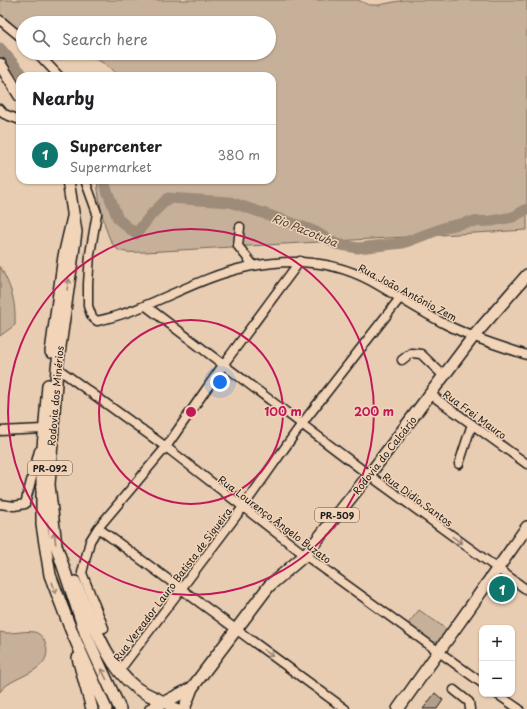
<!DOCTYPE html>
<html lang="en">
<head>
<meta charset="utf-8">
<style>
	:root { --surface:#fff; --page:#f2f2f2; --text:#202124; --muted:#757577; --line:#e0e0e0; --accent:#0f766e }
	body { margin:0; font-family:"Playpen Sans",sans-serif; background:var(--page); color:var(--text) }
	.controls { position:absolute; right:12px; bottom:12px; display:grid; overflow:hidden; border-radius:8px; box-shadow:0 1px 3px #0004 }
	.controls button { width:36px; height:36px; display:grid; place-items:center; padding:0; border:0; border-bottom:1px solid var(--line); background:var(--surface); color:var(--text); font:20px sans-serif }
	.you { position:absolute; left:220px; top:382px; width:14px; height:14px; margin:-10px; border:3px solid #fff; border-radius:50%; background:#1a73e8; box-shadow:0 0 0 6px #1a73e833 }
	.badge { display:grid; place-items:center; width:26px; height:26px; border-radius:50%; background:var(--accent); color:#fff; font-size:13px; font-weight:700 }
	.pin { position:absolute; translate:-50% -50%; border:2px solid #fff; box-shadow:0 1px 4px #0006 }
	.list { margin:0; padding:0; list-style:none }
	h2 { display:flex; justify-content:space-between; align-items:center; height:52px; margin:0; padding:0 16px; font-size:17px }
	h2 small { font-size:13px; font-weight:400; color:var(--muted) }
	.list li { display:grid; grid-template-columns:26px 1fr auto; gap:12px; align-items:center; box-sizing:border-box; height:60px; padding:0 16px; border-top:1px solid var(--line) }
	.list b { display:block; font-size:15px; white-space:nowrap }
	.list p { margin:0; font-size:13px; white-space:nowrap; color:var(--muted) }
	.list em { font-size:13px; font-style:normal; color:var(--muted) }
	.icon { flex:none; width:22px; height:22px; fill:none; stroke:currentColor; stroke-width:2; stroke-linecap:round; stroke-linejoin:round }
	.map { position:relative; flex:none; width:527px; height:709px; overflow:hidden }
	.search { position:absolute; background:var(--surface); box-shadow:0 1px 3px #0004; left:16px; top:16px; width:260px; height:44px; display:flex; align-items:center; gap:10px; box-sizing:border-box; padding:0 14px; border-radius:22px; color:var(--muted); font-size:15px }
	.panel { position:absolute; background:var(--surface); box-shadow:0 1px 3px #0004; left:16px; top:72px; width:260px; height:112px; border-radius:12px }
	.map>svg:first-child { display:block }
</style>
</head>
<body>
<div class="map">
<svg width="527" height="709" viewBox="0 0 527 709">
	<rect width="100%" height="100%" fill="#e9cdb2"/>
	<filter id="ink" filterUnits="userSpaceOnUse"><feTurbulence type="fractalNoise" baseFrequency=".025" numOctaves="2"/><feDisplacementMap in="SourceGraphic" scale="8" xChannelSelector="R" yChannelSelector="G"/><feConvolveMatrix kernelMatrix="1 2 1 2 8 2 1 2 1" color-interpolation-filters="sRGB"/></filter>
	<g filter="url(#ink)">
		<path fill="#c7b099" stroke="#72665a" d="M 0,0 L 358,0 L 369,5 L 379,5 L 404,0 L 527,0 L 527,230 L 145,252 C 135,252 125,254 117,249 C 105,241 98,195 97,180 L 272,180 L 272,76 L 117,76 C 108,62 93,58 78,53 L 269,53 L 269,23 L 23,23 L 23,35 L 0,14 Z
			M 0,266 C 11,287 16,300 15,325 L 0,336 Z
			M 419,610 L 448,630 L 436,645 L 407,625 Z
			M 0,632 C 11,635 23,630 34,632 C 39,633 43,637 45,642 C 57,673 10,675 0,692 Z"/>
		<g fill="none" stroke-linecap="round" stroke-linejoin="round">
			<path stroke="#9e8c7a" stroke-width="11" d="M 0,48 L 24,76
				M 103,180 L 118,219 L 136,234 L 151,215 L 168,198 L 230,202 L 295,224 L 316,232 L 336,244 L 358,248 L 403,243 L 446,227 L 468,222 L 491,221 L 513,217 L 527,209"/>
		</g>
		<path fill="#b39e8b" stroke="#1c1c1c" d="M 435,693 L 443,700 L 437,709 L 423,709 Z"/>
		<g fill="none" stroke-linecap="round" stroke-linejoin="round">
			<defs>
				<path id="minor" d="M 0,20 L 23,39
					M 37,53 L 59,76
					M 0,109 L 4,114 L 20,120
					M 85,180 L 97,213 L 90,254 L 88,284 L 88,306 L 92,317 L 97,321 C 150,310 194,278 247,267 C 290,258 333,260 371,281 C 396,295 420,311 445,324 C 471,337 499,346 527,355
					M 240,227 L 238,246 L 254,266
					M 146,306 L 369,475 L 527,590
					M 402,360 L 411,353 L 421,354 L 444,376
					M 57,368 L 166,447 L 305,555 L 482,683
					M 430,394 L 527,464
					M 0,431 L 43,429
					M 459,464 L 472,424
					M 0,504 L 14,506 L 25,504 L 39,451
					M 98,528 L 345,709
					M 104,628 L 82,573 L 90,541 L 98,528 L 166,447 L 223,365 L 300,261
					M 119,671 L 243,507 L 301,425 L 400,298
					M 454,690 L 469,702 L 470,709
					M 497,694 L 519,709"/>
				<path id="major" d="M 0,64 L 20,96
					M 68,180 L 76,232 L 57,368 L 49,485 L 56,545 L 86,635 L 120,709
					M 51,352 L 64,256 L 73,217
					M 48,385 L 42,461 L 42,525 L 50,575 L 71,630 L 106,709
					M 75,582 C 90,614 106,665 135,687 C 147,696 166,701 175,709
					M 78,658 L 92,709
					M 151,709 L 192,688
					M 184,709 L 192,688 L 269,586 L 305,555 L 369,475 L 473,337 L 527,275
					M 398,709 L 527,527"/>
			</defs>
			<use href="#minor" stroke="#1c1c1c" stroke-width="11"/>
			<use href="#major" stroke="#1c1c1c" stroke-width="14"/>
			<use href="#minor" stroke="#f2d4b8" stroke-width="8"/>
			<use href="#major" stroke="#f2d4b8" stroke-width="11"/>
		</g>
		<defs><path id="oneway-shaft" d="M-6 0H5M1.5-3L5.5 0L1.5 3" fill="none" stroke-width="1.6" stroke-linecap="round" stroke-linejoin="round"/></defs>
		<g stroke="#928172">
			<use href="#oneway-shaft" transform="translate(68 284) rotate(-82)"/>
			<use href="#oneway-shaft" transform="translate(55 538) rotate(-97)"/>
			<use href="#oneway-shaft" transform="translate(457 540) rotate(36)"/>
			<use href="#oneway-shaft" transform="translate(54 588) rotate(72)"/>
			<use href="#oneway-shaft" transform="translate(268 653) rotate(36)"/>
			<use href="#oneway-shaft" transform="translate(104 674) rotate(-115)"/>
		</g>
	</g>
	<g fill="none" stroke="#c2185b" stroke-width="2">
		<circle cx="191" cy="412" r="92"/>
		<circle cx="191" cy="412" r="183"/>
	</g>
	<g text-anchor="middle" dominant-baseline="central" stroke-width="3" stroke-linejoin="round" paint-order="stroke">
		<g fill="#f2d4b8" stroke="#5c534b" stroke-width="1">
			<rect x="28" y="461" width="44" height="14" rx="3"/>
			<rect x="315" y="508" width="44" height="14" rx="3"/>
		</g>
		<g font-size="9" font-weight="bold" fill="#1c1c1c">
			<text x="50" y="468">PR-092</text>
			<text x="337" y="515">PR-509</text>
		</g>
		<g font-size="10" fill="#1c1c1c" stroke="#f2d4b8">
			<text transform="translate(408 292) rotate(28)">Rua João Antônio Zem</text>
			<text transform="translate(55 396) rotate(-85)">Rodovia dos Minérios</text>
			<text transform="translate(475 414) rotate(36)">Rua Frei Mauro</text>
			<text transform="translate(384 455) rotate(-52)">Rodovia do Calcário</text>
			<text transform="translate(418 499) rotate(36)">Rua Didio Santos</text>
			<text transform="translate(275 519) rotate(37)">Rua Lourenço Ângelo Buzato</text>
			<text transform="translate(172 584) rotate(-53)">Rua Vereador Lauro Batista de Siqueira</text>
		</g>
		<g font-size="11" font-style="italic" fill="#4a433d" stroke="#f2d4b8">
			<text transform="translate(305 230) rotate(22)">Rio Pacotuba</text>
		</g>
	</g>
	<circle cx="191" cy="412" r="6" fill="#c2185b" stroke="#f2d4b8" stroke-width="2"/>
	<g font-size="12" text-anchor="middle" font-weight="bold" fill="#c2185b" stroke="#f2d4b8" stroke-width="3" stroke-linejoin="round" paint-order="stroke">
		<text x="283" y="416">100 m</text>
		<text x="374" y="416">200 m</text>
	</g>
</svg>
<div class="controls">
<button>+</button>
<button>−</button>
</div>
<div class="you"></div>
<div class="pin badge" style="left:502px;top:589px">1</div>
<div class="search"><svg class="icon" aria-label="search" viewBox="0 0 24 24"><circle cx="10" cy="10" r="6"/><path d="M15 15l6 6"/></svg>Search here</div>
<section class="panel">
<h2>Nearby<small></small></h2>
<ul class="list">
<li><span class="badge">1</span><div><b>Supercenter</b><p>Supermarket</p></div><em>380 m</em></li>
</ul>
</section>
</div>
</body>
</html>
